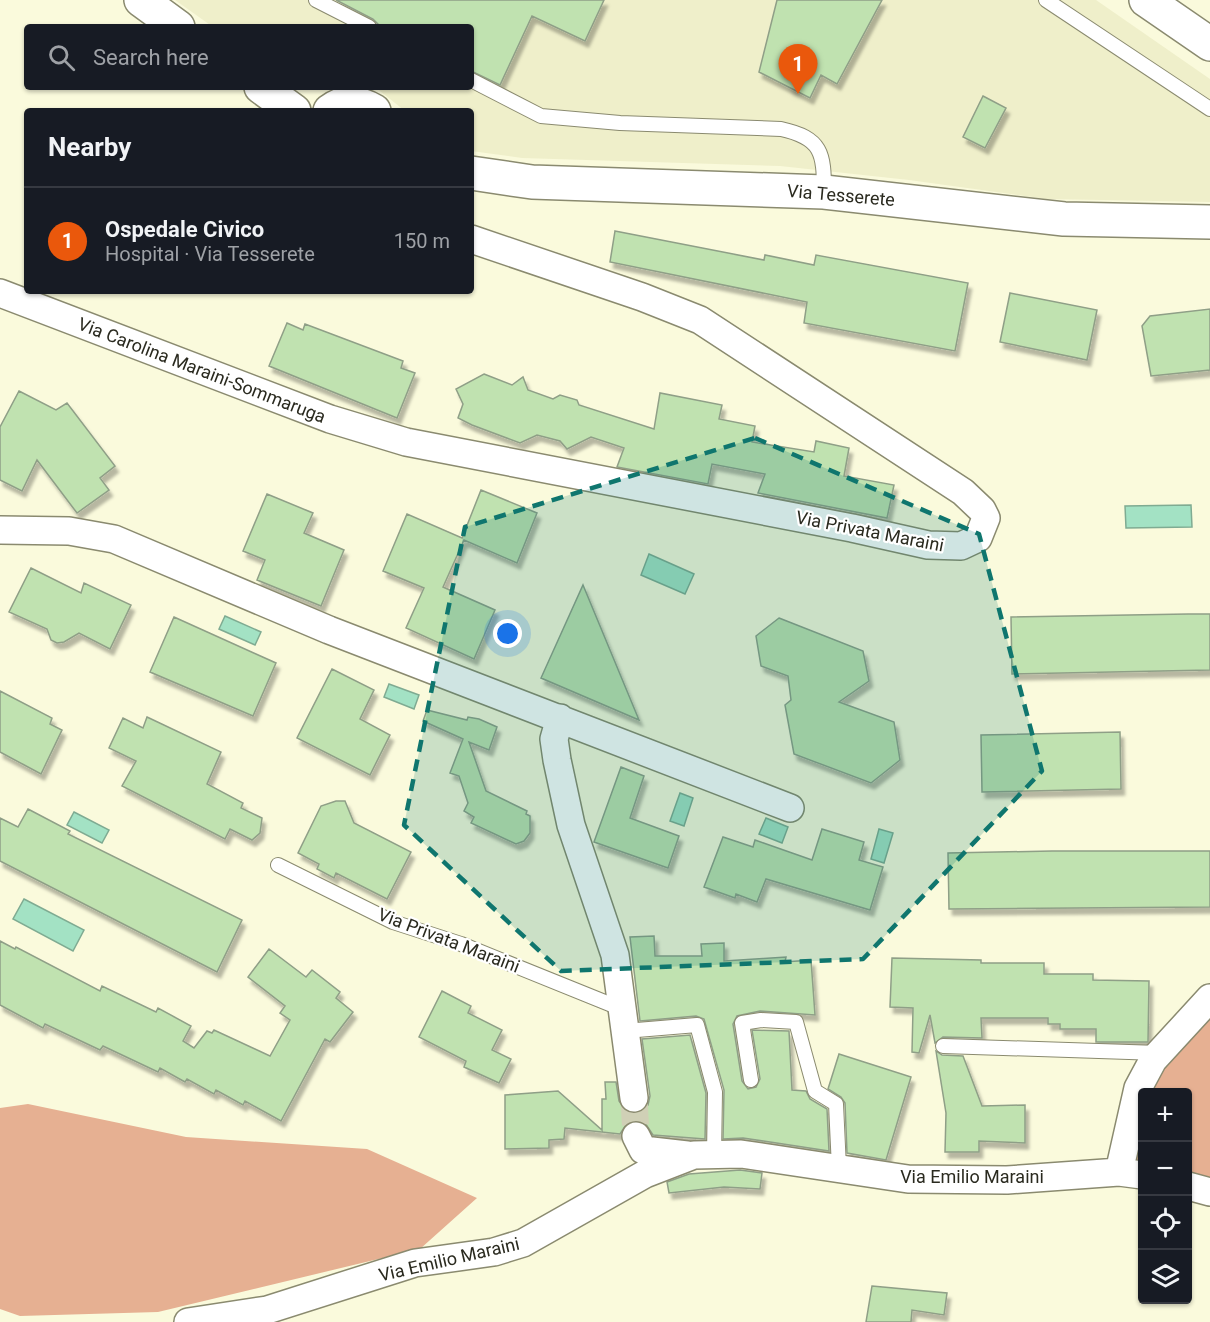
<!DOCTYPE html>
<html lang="en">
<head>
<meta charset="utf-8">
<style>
	:root { --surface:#171b24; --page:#242831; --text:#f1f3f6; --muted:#9ea1a6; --line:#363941; --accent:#ea580c }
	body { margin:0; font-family:Roboto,sans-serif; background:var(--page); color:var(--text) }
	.controls { position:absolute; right:18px; bottom:18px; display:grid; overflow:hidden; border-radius:6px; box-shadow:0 2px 4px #0004 }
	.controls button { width:54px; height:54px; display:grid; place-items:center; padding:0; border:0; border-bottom:2px solid var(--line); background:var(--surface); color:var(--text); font:30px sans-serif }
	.you { position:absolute; left:508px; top:634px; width:21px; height:21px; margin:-15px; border:4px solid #fff; border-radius:50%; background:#1a73e8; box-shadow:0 0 0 9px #1a73e833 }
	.badge { display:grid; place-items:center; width:39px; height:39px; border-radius:50%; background:var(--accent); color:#fff; font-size:20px; font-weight:700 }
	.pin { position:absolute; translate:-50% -50px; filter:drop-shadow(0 2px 3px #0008) }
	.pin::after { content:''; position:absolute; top:32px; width:21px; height:18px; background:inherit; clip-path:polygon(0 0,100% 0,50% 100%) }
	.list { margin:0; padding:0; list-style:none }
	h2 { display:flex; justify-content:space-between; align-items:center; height:78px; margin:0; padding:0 24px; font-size:26px }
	h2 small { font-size:20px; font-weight:400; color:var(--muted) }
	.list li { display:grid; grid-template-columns:39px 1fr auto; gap:18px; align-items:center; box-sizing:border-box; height:108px; padding:0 24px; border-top:2px solid var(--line) }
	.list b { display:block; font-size:22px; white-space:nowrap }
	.list p { margin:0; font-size:20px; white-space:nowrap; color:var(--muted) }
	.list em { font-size:20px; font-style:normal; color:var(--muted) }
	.icon { flex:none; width:33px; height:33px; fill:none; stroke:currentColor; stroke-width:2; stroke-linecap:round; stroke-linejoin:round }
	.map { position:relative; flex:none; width:1210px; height:1322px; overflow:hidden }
	.search { position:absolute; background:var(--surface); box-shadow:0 2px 4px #0004; left:24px; top:24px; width:450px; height:66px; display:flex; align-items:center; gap:15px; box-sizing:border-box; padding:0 21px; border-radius:6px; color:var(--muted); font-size:22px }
	.panel { position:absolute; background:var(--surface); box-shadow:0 2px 4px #0004; left:24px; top:108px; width:450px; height:186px; border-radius:6px }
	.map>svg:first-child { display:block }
</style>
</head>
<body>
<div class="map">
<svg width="1210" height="1322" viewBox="0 0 1210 1322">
	<defs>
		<filter id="shadow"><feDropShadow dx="3.5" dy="6" stdDeviation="1.5" flood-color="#0004"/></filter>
	</defs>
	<rect width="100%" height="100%" fill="#fafadc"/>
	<path fill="#efefca" d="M 175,0 L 1096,0 L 1210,79 L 1210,202 L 1047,199 L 909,180 L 780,166 L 522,158 L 471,151 L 471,111 L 405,111 L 375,87 L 471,87 L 471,27 L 213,27 Z"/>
	<path fill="#e6b092" d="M 1210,1006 L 1210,1192 L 1188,1186 L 1188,1092 L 1142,1092 L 1142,1175 L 1119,1172 L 1138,1088 Z
		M 28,1104 L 186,1137 L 367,1149 L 477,1198 L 420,1249 L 158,1312 L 20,1316 L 0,1309 L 0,1108 Z"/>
	<path fill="#a3e2c4" stroke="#7fab92" stroke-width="1.5" d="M 1191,505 L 1192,527 L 1126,528 L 1125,506 Z
		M 649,554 L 694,574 L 685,594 L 641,575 Z
		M 225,616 L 261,632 L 255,645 L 219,629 Z
		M 389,684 L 419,695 L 414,709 L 384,697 Z
		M 680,793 L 693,798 L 684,826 L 670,821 Z
		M 74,812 L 109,830 L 102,843 L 67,825 Z
		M 766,818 L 788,827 L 782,843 L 759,834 Z
		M 879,829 L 893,833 L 884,863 L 871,859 Z
		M 24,899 L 84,930 L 73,951 L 13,919 Z"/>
	<path fill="#c0e2b0" stroke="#8f9f87" stroke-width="1.5" filter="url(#shadow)" d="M 336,0 L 604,0 L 585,41 L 532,16 L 500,85 L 471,71 L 471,27 L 381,27 L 373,19 Z
		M 777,0 L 882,0 L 837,84 L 821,75 L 810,98 L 759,72 Z
		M 983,96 L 1006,108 L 985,148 L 963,137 Z
		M 615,231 L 764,260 L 765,255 L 814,265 L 816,255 L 968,283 L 955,351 L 804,323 L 807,302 L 610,262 Z
		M 1010,293 L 1097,310 L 1087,360 L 1000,342 Z
		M 1210,309 L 1210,370 L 1151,376 L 1142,326 L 1150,316 Z
		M 287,323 L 303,330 L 305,324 L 403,361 L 401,368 L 415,373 L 397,418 L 269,366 Z
		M 484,374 L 512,385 L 523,377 L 528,390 L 553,399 L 560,395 L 577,400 L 579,405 L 654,429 L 660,393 L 722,405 L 719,419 L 755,426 L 752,442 L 814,452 L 816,441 L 849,448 L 844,476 L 894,485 L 887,518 L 758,493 L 765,474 L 712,464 L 708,484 L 617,467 L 624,448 L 591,437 L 567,449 L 560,441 L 537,435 L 520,443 L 472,425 L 458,418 L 463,404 L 456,389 Z
		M 19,391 L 56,410 L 67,403 L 115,466 L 100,478 L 109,490 L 77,513 L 37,460 L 22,491 L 0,480 L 0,427 Z
		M 481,490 L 537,513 L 517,563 L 464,540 L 443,587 L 495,610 L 474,659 L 406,628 L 424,588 L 383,571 L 407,514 L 462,538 Z
		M 267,494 L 313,513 L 304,533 L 344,550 L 321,606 L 257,580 L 265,560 L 243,551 Z
		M 31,568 L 81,593 L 84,583 L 131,605 L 110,649 L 79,633 L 64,642 L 57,643 L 51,640 L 47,629 L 9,612 Z
		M 583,585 L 639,720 L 541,678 Z
		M 1188,614 L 1210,614 L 1210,670 L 1012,674 L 1011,617 Z
		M 174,617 L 276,663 L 253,716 L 150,672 Z
		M 779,618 L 863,651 L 869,681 L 839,702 L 894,722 L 900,760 L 871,783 L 794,754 L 785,705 L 791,700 L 788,676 L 761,666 L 756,636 Z
		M 332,669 L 374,690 L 360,719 L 390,735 L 370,775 L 297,738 Z
		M 0,691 L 52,718 L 50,724 L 62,730 L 41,774 L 0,752 Z
		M 427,710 L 467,720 L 468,717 L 479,719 L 497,727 L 489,750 L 469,742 L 486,791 L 527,811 L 526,814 L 530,816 L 530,833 L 524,841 L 516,844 L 471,823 L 474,817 L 464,811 L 468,803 L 459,776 L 450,773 L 463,739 L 423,721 Z
		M 147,717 L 221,752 L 207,784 L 243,803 L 241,808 L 262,818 L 260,833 L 252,840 L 230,829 L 225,839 L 122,786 L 136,761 L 109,748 L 123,718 L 143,728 Z
		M 1120,732 L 1121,789 L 982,792 L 981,735 Z
		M 621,767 L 644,776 L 630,818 L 679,836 L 668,868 L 594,842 Z
		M 336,801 L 345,801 L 354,823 L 411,852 L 387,899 L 336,873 L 334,878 L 317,869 L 319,864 L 298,853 L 321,806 Z
		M 28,809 L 70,831 L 68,834 L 242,920 L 217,972 L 0,861 L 0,818 L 18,827 Z
		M 822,829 L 864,842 L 859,860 L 883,867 L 870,910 L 766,879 L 757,902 L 736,894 L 735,898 L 704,887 L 723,837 L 753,847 L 755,840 L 812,860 Z
		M 1052,851 L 1210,851 L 1210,907 L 949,909 L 948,853 Z
		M 654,936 L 655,956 L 702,956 L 701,944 L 724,943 L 724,961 L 786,957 L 785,962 L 811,960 L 815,1015 L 760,1011 L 737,1016 L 733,1024 L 742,1081 L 748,1089 L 756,1087 L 760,1079 L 752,1030 L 789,1031 L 792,1090 L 806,1091 L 810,1099 L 827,1109 L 829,1151 L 743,1138 L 723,1139 L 724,1090 L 704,1019 L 696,1016 L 640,1021 L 630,937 Z
		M 0,941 L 15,949 L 16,947 L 100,991 L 102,986 L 156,1012 L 158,1008 L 191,1026 L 183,1041 L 194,1048 L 207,1031 L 212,1033 L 214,1030 L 270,1056 L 290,1020 L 280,1013 L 285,1006 L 248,977 L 269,949 L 306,977 L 312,970 L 340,992 L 336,998 L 353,1012 L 330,1042 L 325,1039 L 281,1121 L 245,1101 L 243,1105 L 216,1090 L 214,1094 L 187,1079 L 185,1082 L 160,1068 L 158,1072 L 103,1046 L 100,1050 L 45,1024 L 43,1028 L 0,1005 Z
		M 892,958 L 981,960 L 981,963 L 1044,963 L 1044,974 L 1093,974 L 1093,980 L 1149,981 L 1148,1042 L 1096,1042 L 1096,1029 L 1060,1029 L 1060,1024 L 1048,1024 L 1048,1018 L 981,1018 L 982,1038 L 943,1037 L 935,1043 L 930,1015 L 919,1053 L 912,1052 L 913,1008 L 890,1007 Z
		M 442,991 L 471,1006 L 468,1013 L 502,1030 L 492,1050 L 511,1059 L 499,1083 L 464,1067 L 466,1061 L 419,1037 Z
		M 690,1035 L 706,1093 L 705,1139 L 653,1135 L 645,1123 L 636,1120 L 628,1122 L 620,1134 L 565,1128 L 564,1139 L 549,1140 L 549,1148 L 505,1149 L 505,1095 L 558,1091 L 602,1130 L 602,1099 L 606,1099 L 605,1082 L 616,1082 L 619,1101 L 627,1112 L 637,1113 L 648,1105 L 650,1096 L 642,1039 Z
		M 936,1051 L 942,1055 L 963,1056 L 982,1106 L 1025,1105 L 1025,1143 L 979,1141 L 979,1152 L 945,1152 L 946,1113 Z
		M 839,1054 L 911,1077 L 886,1160 L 847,1153 L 845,1103 L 841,1097 L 828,1089 Z
		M 740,1170 L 762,1173 L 760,1189 L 724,1187 L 669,1193 L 667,1182 L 689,1174 Z
		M 872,1286 L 947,1293 L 944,1315 L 912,1310 L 911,1322 L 866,1322 Z"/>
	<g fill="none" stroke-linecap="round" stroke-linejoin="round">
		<path stroke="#d0d0b6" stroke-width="27" stroke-dasharray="27 14" stroke-linecap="butt" d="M 634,1098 L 636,1136"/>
		<defs>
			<path id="service" d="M 316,0 L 369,27
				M 1046,0 L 1210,109
				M 471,80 L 541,116 L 620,123 L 781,129 C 822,138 824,153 824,192
				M 278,865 L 393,922 L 461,944 L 622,1009
				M 625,1031 L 697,1025 L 715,1092 L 714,1155
				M 943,1046 L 1159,1053
				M 751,1080 L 742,1023 L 761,1020 L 796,1022 L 815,1091 L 836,1104 L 839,1168"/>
			<path id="minor" d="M 0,293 L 330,419 L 406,442 L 852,528 L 928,545 L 961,546 L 978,538 L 986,518 L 982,510 L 963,492 L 700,320 L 642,297 L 471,239
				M 0,530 L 69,531 L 114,539 L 329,630 L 790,808
				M 560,718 L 554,739 L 557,760 L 571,825 L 615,955 L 634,1098
				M 636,1136 L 643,1150 L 687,1155
				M 1119,1172 L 1138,1088 L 1153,1060 L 1210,998
				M 1188,1186 L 1210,1192
				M 188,1322 L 267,1310 L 415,1263 L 494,1252 L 523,1243 L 645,1174 L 694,1155 L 741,1154 L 908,1179 L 1007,1180 L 1119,1172 L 1142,1175"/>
			<path id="tertiary" d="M 141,0 L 178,27
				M 261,87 L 294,111
				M 330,111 C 344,100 359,102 374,111
				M 471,173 L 532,182 L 824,192 L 1064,219 L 1210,222"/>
			<path id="secondary" d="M 1146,0 L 1210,44"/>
		</defs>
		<use href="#service" stroke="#8a8a6f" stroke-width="16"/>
		<use href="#minor" stroke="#8a8a6f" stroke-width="30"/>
		<use href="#tertiary" stroke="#8a8a6f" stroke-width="36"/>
		<use href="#secondary" stroke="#8a8a6f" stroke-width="36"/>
		<use href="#service" stroke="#fff" stroke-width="14"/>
		<use href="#minor" stroke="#fff" stroke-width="27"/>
		<use href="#tertiary" stroke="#fff" stroke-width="33"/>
		<use href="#secondary" stroke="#fff" stroke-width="33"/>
	</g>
	<path fill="#0f766e" fill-opacity="0.2" stroke="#0f766e" stroke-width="4.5" stroke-dasharray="12 8" stroke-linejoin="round" d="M 755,438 L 979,534 L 1042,771 L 863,959 L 561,971 L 404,825 L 465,527 Z"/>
	<g text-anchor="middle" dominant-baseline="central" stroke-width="4.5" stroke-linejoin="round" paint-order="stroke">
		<g font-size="18" fill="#2a2a1f" stroke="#fff">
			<text transform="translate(841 195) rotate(5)">Via Tesserete</text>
			<text transform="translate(202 370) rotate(21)">Via Carolina Maraini-Sommaruga</text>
			<text transform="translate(870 531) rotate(11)">Via Privata Maraini</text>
			<text transform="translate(449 940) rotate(21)">Via Privata Maraini</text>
			<text x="972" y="1176">Via Emilio Maraini</text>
			<text transform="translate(449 1259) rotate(-13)">Via Emilio Maraini</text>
		</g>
	</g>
</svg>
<div class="controls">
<button>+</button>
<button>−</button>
<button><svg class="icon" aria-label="locate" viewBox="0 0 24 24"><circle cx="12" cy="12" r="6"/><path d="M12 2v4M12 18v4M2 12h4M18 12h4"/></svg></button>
<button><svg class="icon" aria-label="layers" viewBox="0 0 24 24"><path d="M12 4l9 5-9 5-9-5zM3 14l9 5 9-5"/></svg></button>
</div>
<div class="you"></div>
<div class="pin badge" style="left:798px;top:94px">1</div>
<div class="search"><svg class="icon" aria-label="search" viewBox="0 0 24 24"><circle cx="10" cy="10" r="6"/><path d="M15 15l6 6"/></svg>Search here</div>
<section class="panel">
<h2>Nearby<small></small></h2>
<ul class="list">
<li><span class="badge">1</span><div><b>Ospedale Civico</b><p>Hospital · Via Tesserete</p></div><em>150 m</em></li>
</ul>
</section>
</div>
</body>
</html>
